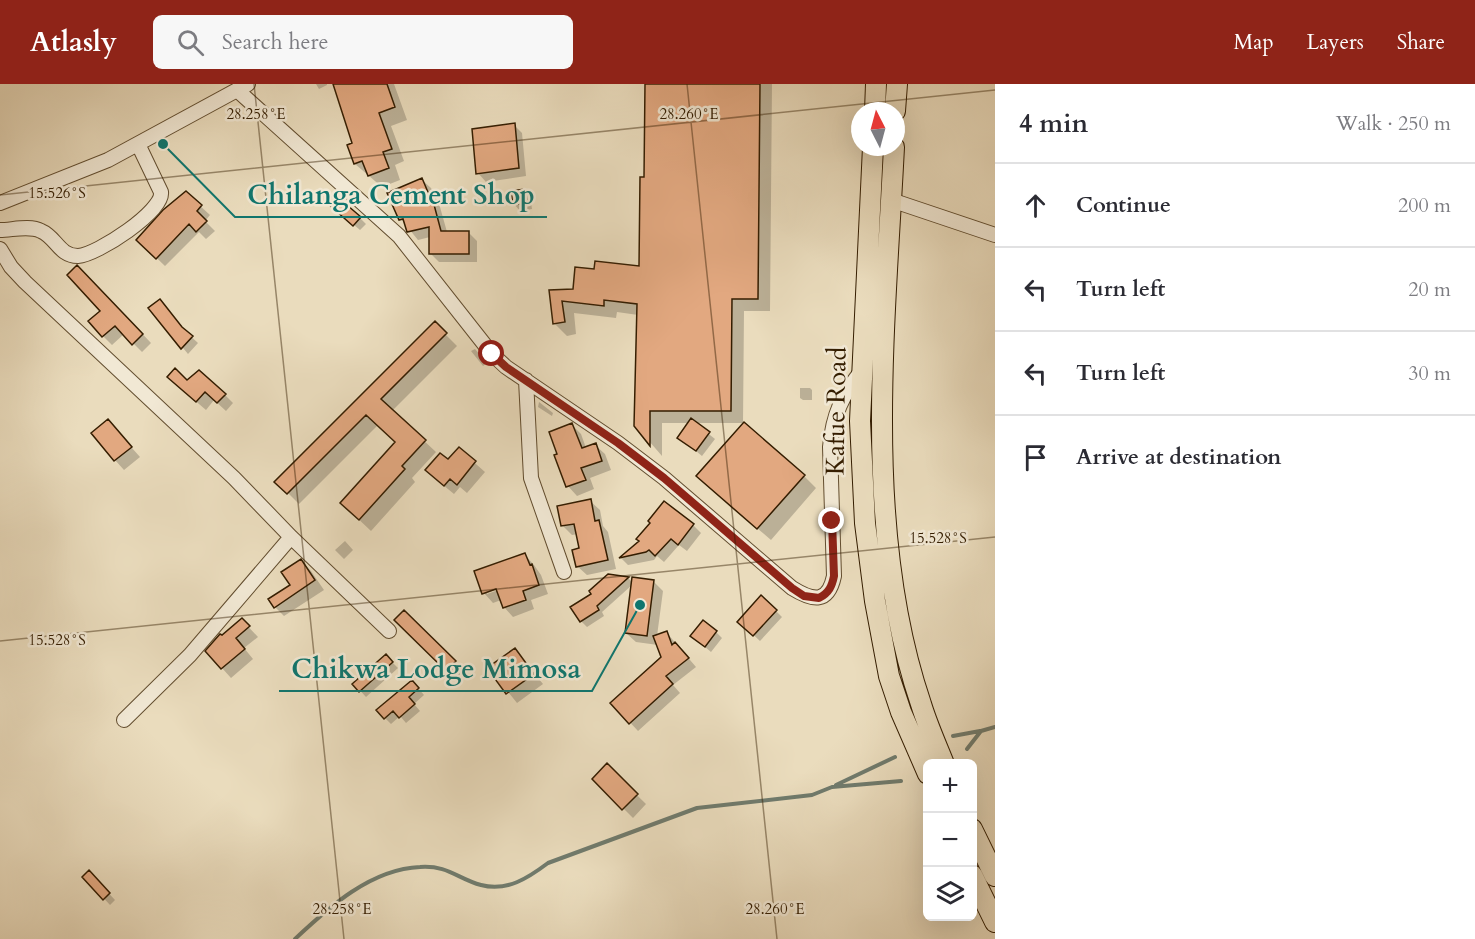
<!DOCTYPE html>
<html lang="en">
<head>
<meta charset="utf-8">
<style>
	:root { --surface:#fff; --page:#f7f7f7; --text:#2b2b33; --muted:#7c7c81; --line:#e1e1e2; --accent:#8f2418 }
	body { margin:0; font-family:Cardo,serif; background:var(--page); color:var(--text) }
	.controls { position:absolute; right:18px; bottom:18px; display:grid; overflow:hidden; border-radius:9px; box-shadow:0 6px 24px #0002 }
	.controls button { width:54px; height:54px; display:grid; place-items:center; padding:0; border:0; border-bottom:2px solid var(--line); background:var(--surface); color:var(--text); font:30px sans-serif }
	.compass { position:absolute; left:851px; top:18px; width:54px; height:54px; border-radius:50%; background:var(--surface); box-shadow:0 6px 24px #0002; rotate:354deg }
	.stop { position:absolute; width:18px; height:18px; margin:-14px; border:4px solid #8f2418; border-radius:50%; background:#fff }
	.stop.end { background:#8f2418; border-color:#fff; box-shadow:0 2px 6px #0008 }
	.list { margin:0; padding:0; list-style:none }
	h2 { display:flex; justify-content:space-between; align-items:center; height:78px; margin:0; padding:0 24px; font-size:26px }
	h2 small { font-size:20px; font-weight:400; color:var(--muted) }
	.list li { display:grid; grid-template-columns:39px 1fr auto; gap:18px; align-items:center; box-sizing:border-box; height:84px; padding:0 24px; border-top:2px solid var(--line) }
	.list b { display:block; font-size:22px; white-space:nowrap }
	.list em { font-size:20px; font-style:normal; color:var(--muted) }
	.icon { flex:none; width:33px; height:33px; fill:none; stroke:currentColor; stroke-width:2; stroke-linecap:round; stroke-linejoin:round }
	.map { position:relative; flex:none; width:995px; height:855px; overflow:hidden }
	header { display:flex; align-items:center; gap:36px; box-sizing:border-box; height:84px; padding:0 30px; background:var(--accent); color:#fff }
	header strong { font-size:28px }
	nav { display:flex; gap:33px; margin-inline-start:auto; font-size:21px }
	.search { width:420px; height:54px; background:var(--page); display:flex; align-items:center; gap:15px; box-sizing:border-box; padding:0 21px; border-radius:9px; color:var(--muted); font-size:22px }
	main { display:flex }
	aside { flex:1; background:var(--surface) }
	.map>svg:first-child { display:block }
</style>
</head>
<body>
<header>
<strong>Atlasly</strong>
<div class="search"><svg class="icon" aria-label="search" viewBox="0 0 24 24"><circle cx="10" cy="10" r="6"/><path d="M15 15l6 6"/></svg>Search here</div>
<nav><a>Map</a><a>Layers</a><a>Share</a></nav>
</header>
<main>
<div class="map">
<svg width="995" height="855" viewBox="0 0 995 855">
	<rect width="100%" height="100%" fill="#eadcbd"/>
	<filter id="stains"><feTurbulence type="fractalNoise" baseFrequency=".00333" numOctaves="4"/><feColorMatrix values="0 0 0 0 .2 0 0 0 0 .09 0 0 0 0 .02 0 0 0 .5 -.17"/></filter>
	<radialGradient id="worn" r=".72"><stop offset=".6" stop-color="#630" stop-opacity="0"/><stop offset="1" stop-color="#630" stop-opacity=".3"/></radialGradient>
	<path fill="#0003" fill-rule="evenodd" d="M 316,0 L 327,0 L 327,1 L 319,5 Z
		M 343,0 L 394,0 L 407,36 L 391,42 L 404,77 L 395,81 L 400,96 L 382,103 L 355,80 L 348,62 L 353,60 L 342,29 L 345,28 Z
		M 646,0 L 772,0 L 770,227 L 744,227 L 743,339 L 695,339 L 715,355 L 702,372 L 679,353 L 689,339 L 662,339 L 662,372 L 636,342 L 638,231 L 617,228 L 616,234 L 574,229 L 576,250 L 567,252 L 554,239 L 551,207 L 574,206 L 640,183 L 645,94 Z
		M 514,41 L 522,49 L 526,92 L 486,98 L 478,89 Z
		M 422,96 L 431,104 L 440,123 L 447,148 L 468,148 L 477,157 L 477,178 L 439,178 L 430,169 L 430,153 L 418,156 L 401,135 Z
		M 524,106 L 530,112 L 532,125 L 520,127 L 514,120 Z
		M 186,109 L 210,131 L 205,137 L 215,147 L 206,155 L 199,148 L 165,182 L 138,156 Z
		M 334,124 L 360,134 L 366,140 L 360,146 Z
		M 79,183 L 151,259 L 142,268 L 124,250 L 112,261 L 103,252 L 102,227 Z
		M 150,224 L 186,248 L 198,259 L 188,270 Z
		M 435,240 L 457,262 L 392,327 L 436,368 L 412,394 L 415,398 L 371,447 L 353,430 L 396,358 L 378,341 L 299,420 L 277,398 Z
		M 475,265 L 487,279 L 483,282 L 471,267 Z
		M 187,298 L 225,311 L 233,319 L 226,327 L 214,316 L 206,326 L 178,302 Z
		M 800,304 L 810,304 L 812,306 L 812,316 L 803,316 L 800,314 Z
		M 539,318 L 553,329 L 552,332 L 538,323 Z
		M 108,337 L 140,373 L 124,386 L 115,376 Z
		M 572,341 L 581,350 L 586,364 L 595,361 L 605,370 L 611,386 L 590,394 L 594,405 L 577,412 L 568,402 L 559,371 Z
		M 459,365 L 485,388 L 467,409 L 460,403 L 454,410 L 437,396 Z
		M 804,392 L 816,404 L 771,456 L 711,405 Z
		M 590,417 L 600,426 L 603,442 L 608,448 L 616,485 L 587,491 L 577,482 L 581,465 L 578,450 L 572,451 L 563,442 Z
		M 693,441 L 701,449 L 687,467 L 679,461 L 664,478 L 657,472 L 654,476 L 628,481 L 621,474 L 641,457 Z
		M 345,457 L 353,466 L 344,475 L 335,466 Z
		M 525,471 L 534,481 L 541,491 L 548,510 L 531,516 L 534,525 L 513,533 L 504,523 L 501,516 L 493,519 L 484,509 ZM 503,501 L 504,504 L 487,510 L 487,507 Z
		M 301,477 L 311,487 L 324,506 L 284,532 L 275,523 L 292,501 Z
		M 609,492 L 628,494 L 632,498 L 653,497 L 663,507 L 657,552 L 667,549 L 696,583 L 673,601 L 680,609 L 638,647 L 612,619 L 662,574 L 658,561 L 636,558 L 626,549 L 632,501 L 602,528 L 604,532 L 587,543 L 581,537 L 593,510 Z
		M 776,527 L 782,533 L 760,557 L 745,543 Z
		M 404,528 L 464,588 L 456,595 L 396,536 Z
		M 242,536 L 258,553 L 244,564 L 253,575 L 231,594 L 222,584 L 222,553 Z
		M 716,548 L 722,554 L 711,568 L 692,552 Z
		M 515,566 L 543,600 L 517,619 L 489,584 Z
		M 386,572 L 398,584 L 366,613 L 354,600 Z
		M 418,604 L 424,611 L 414,620 L 420,627 L 406,639 L 400,632 L 391,640 L 385,634 Z
		M 607,682 L 646,720 L 633,734 L 594,695 Z
		M 89,788 L 115,816 L 110,821 L 84,793 Z"/>
	<g fill="none" stroke-linecap="round" stroke-linejoin="round">
		<path stroke="#707b6d" stroke-width="4" d="M 953,652 L 980,647
			M 967,665 L 981,647 L 995,643
			M 836,701 L 895,673
			M 295,855 C 329,823 371,785 420,783 C 448,781 458,795 481,801 C 507,808 528,794 548,779 L 697,724 L 812,711 L 832,703 L 901,697"/>
	</g>
	<path fill="#e2a880" stroke="#341d00" stroke-width="1.5" d="M 333,0 L 387,0 L 395,23 L 379,29 L 392,65 L 383,68 L 389,84 L 368,92 L 362,77 L 354,80 L 347,61 L 352,59 Z
		M 645,0 L 760,0 L 758,215 L 732,215 L 731,327 L 650,327 L 650,362 L 634,342 L 637,220 L 604,216 L 604,222 L 562,217 L 565,238 L 553,240 L 549,206 L 573,205 L 575,183 L 594,185 L 595,177 L 639,182 L 640,93 L 644,93 Z
		M 515,39 L 519,84 L 476,90 L 472,45 Z
		M 422,94 L 430,113 L 432,113 L 441,147 L 469,147 L 469,170 L 429,170 L 429,143 L 407,148 L 403,135 L 399,136 L 387,109 Z
		M 525,105 L 527,119 L 513,121 L 511,107 Z
		M 186,107 L 202,121 L 197,127 L 207,137 L 196,148 L 189,140 L 156,175 L 136,156 L 163,126 Z
		M 334,110 L 361,133 L 353,142 L 326,118 Z
		M 77,181 L 143,250 L 132,261 L 115,242 L 102,253 L 88,237 L 100,227 L 67,191 Z
		M 160,215 L 182,243 L 193,252 L 181,265 L 148,224 Z
		M 435,237 L 447,249 L 381,315 L 426,356 L 402,382 L 405,385 L 359,436 L 340,419 L 395,358 L 366,331 L 287,410 L 274,398 Z
		M 175,284 L 187,296 L 199,286 L 226,310 L 217,319 L 205,308 L 196,318 L 167,293 Z
		M 691,334 L 710,348 L 696,367 L 677,354 Z
		M 108,335 L 132,363 L 114,377 L 91,349 Z
		M 744,338 L 805,391 L 757,445 L 696,392 Z
		M 572,339 L 582,364 L 596,359 L 602,377 L 581,384 L 586,396 L 566,403 L 554,371 L 557,370 L 549,348 Z
		M 459,363 L 476,377 L 457,401 L 450,395 L 444,402 L 425,386 L 440,369 L 448,375 Z
		M 591,415 L 595,437 L 599,436 L 608,476 L 576,483 L 572,466 L 579,464 L 574,440 L 561,442 L 557,422 Z
		M 664,417 L 694,440 L 678,461 L 671,455 L 655,472 L 649,466 L 646,468 L 619,474 L 639,457 L 636,455 L 650,439 L 648,437 Z
		M 525,469 L 530,481 L 532,480 L 539,501 L 523,507 L 526,516 L 503,524 L 496,505 L 482,510 L 474,487 Z
		M 301,475 L 315,496 L 274,524 L 268,515 L 290,501 L 281,488 Z
		M 608,490 L 629,493 L 597,522 L 599,526 L 580,538 L 570,523 L 591,510 L 589,507 Z
		M 632,493 L 654,496 L 647,552 L 625,549 Z
		M 761,511 L 777,526 L 753,552 L 737,538 Z
		M 404,526 L 456,577 L 446,587 L 394,536 Z
		M 242,534 L 250,542 L 236,554 L 245,565 L 221,585 L 205,567 L 220,550 L 222,551 Z
		M 703,536 L 717,547 L 705,563 L 690,552 Z
		M 667,547 L 672,561 L 675,558 L 689,574 L 666,592 L 673,600 L 629,640 L 610,619 L 661,573 L 653,552 Z
		M 515,564 L 534,590 L 506,610 L 487,584 Z
		M 386,570 L 393,578 L 359,608 L 352,600 Z
		M 412,596 L 419,604 L 409,613 L 415,620 L 399,634 L 393,627 L 384,635 L 376,626 Z
		M 607,679 L 638,710 L 622,726 L 592,695 Z
		M 89,786 L 110,809 L 103,816 L 82,793 Z"/>
	<g fill="none" stroke-linecap="round" stroke-linejoin="round">
		<defs>
			<path id="minor" d="M 237,6 L 399,152 L 492,270 L 506,283 L 618,359 L 664,394 L 792,504 C 813,517 828,520 834,492 L 830,363 C 833,330 842,312 862,286
				M 891,116 L 995,151
				M 0,119 L 108,76 L 248,0
				M 0,146 C 12,146 30,141 41,147 C 56,153 59,172 78,172 C 97,171 164,127 161,108 L 138,60
				M 0,165 L 11,183 L 25,198 L 234,394 L 291,453 L 389,547
				M 526,296 L 531,394 L 564,488
				M 124,636 L 190,571 L 291,453"/>
			<path id="highway" d="M 875,27 L 876,0
				M 895,27 L 897,0
				M 873,63 L 860,337 L 865,439 L 875,517 L 889,592 L 901,628 L 928,690
				M 894,63 C 885,243 862,447 921,620 C 927,640 936,660 944,680
				M 972,745 L 995,792
				M 972,791 L 995,838"/>
		</defs>
		<use href="#minor" stroke="#624d2f" stroke-width="16"/>
		<use href="#highway" stroke="#341d00" stroke-width="22"/>
		<use href="#minor" stroke="#f1e8d4" stroke-width="14"/>
		<use href="#highway" stroke="#eadcbd" stroke-width="20"/>
	</g>
	<g fill="none" stroke-linecap="round" stroke-linejoin="round">
		<path stroke="#8f2418" stroke-width="8" d="M 492,270 L 506,283 L 618,359 L 664,394 L 792,504 L 804,512 L 819,514 C 829,509 832,502 834,492 L 832,437"/>
	</g>
	<path fill="none" stroke="#341d00" stroke-width="1.5" stroke-opacity="0.45" d="M 254,0 L 344,855M 687,0 L 777,855M 0,111 L 995,6M 0,557 L 995,453"/>
	<g text-anchor="middle" dominant-baseline="central" stroke-width="5" stroke-linejoin="round" paint-order="stroke">
		<g font-size="26" fill="#341d00" stroke="#f1e8d4">
			<text transform="translate(836 327) rotate(-89)">Kafue Road</text>
		</g>
	</g>
	<g font-size="15" text-anchor="middle" fill="#341d00" stroke="#f1e8d4" stroke-width="5" stroke-linejoin="round" paint-order="stroke">
		<text x="256" y="35">28.258°E</text>
		<text x="689" y="35">28.260°E</text>
		<text x="57" y="114">15.526°S</text>
		<text x="938" y="459">15.528°S</text>
		<text x="57" y="561">15.528°S</text>
		<text x="342" y="830">28.258°E</text>
		<text x="775" y="830">28.260°E</text>
	</g>
	<path fill="none" stroke="#0f766e" stroke-width="2" d="M163 60L235 133H547M640 521L592 607H279"/>
	<g fill="#0f766e" stroke="#f1e8d4" stroke-width="2">
		<circle cx="163" cy="60" r="6"/>
		<circle cx="640" cy="521" r="6"/>
	</g>
	<g font-size="27" text-anchor="middle" font-weight="bold" fill="#0f766e" stroke="#f1e8d4" stroke-width="5" stroke-linejoin="round" paint-order="stroke">
		<text x="391" y="120">Chilanga Cement Shop</text>
		<text x="436" y="594">Chikwa Lodge Mimosa</text>
	</g>
	<rect width="100%" height="100%" filter="url(#stains)"/>
	<rect width="100%" height="100%" fill="url(#worn)"/>
</svg>
<div class="controls">
<button>+</button>
<button>−</button>
<button><svg class="icon" aria-label="layers" viewBox="0 0 24 24"><path d="M12 4l9 5-9 5-9-5zM3 14l9 5 9-5"/></svg></button>
</div>
<svg class="compass" viewBox="-18 -18 36 36"><path d="M0-13l5 13h-10z" fill="#e53935"/><path d="M0 13l5-13h-10z" fill="#7c7c81"/></svg>
<div class="stop" style="left:492px;top:270px"></div>
<div class="stop end" style="left:832px;top:437px"></div>
</div>
<aside>
<h2>4 min<small>Walk · 250 m</small></h2>
<ul class="list">
<li><svg class="icon" aria-label="ahead" viewBox="0 0 24 24"><path d="M12 20V5M6 11l6-6 6 6"/></svg><div><b>Continue</b></div><em>200 m</em></li>
<li><svg class="icon" aria-label="left" viewBox="0 0 24 24"><path d="M17 20v-9H6M10 6l-5 5 5 5"/></svg><div><b>Turn left</b></div><em>20 m</em></li>
<li><svg class="icon" aria-label="left" viewBox="0 0 24 24"><path d="M17 20v-9H6M10 6l-5 5 5 5"/></svg><div><b>Turn left</b></div><em>30 m</em></li>
<li><svg class="icon" aria-label="arrive" viewBox="0 0 24 24"><path d="M6 21V4h12l-3 4 3 4H6"/></svg><div><b>Arrive at destination</b></div></li>
</ul>
</aside>
</main>
</body>
</html>
